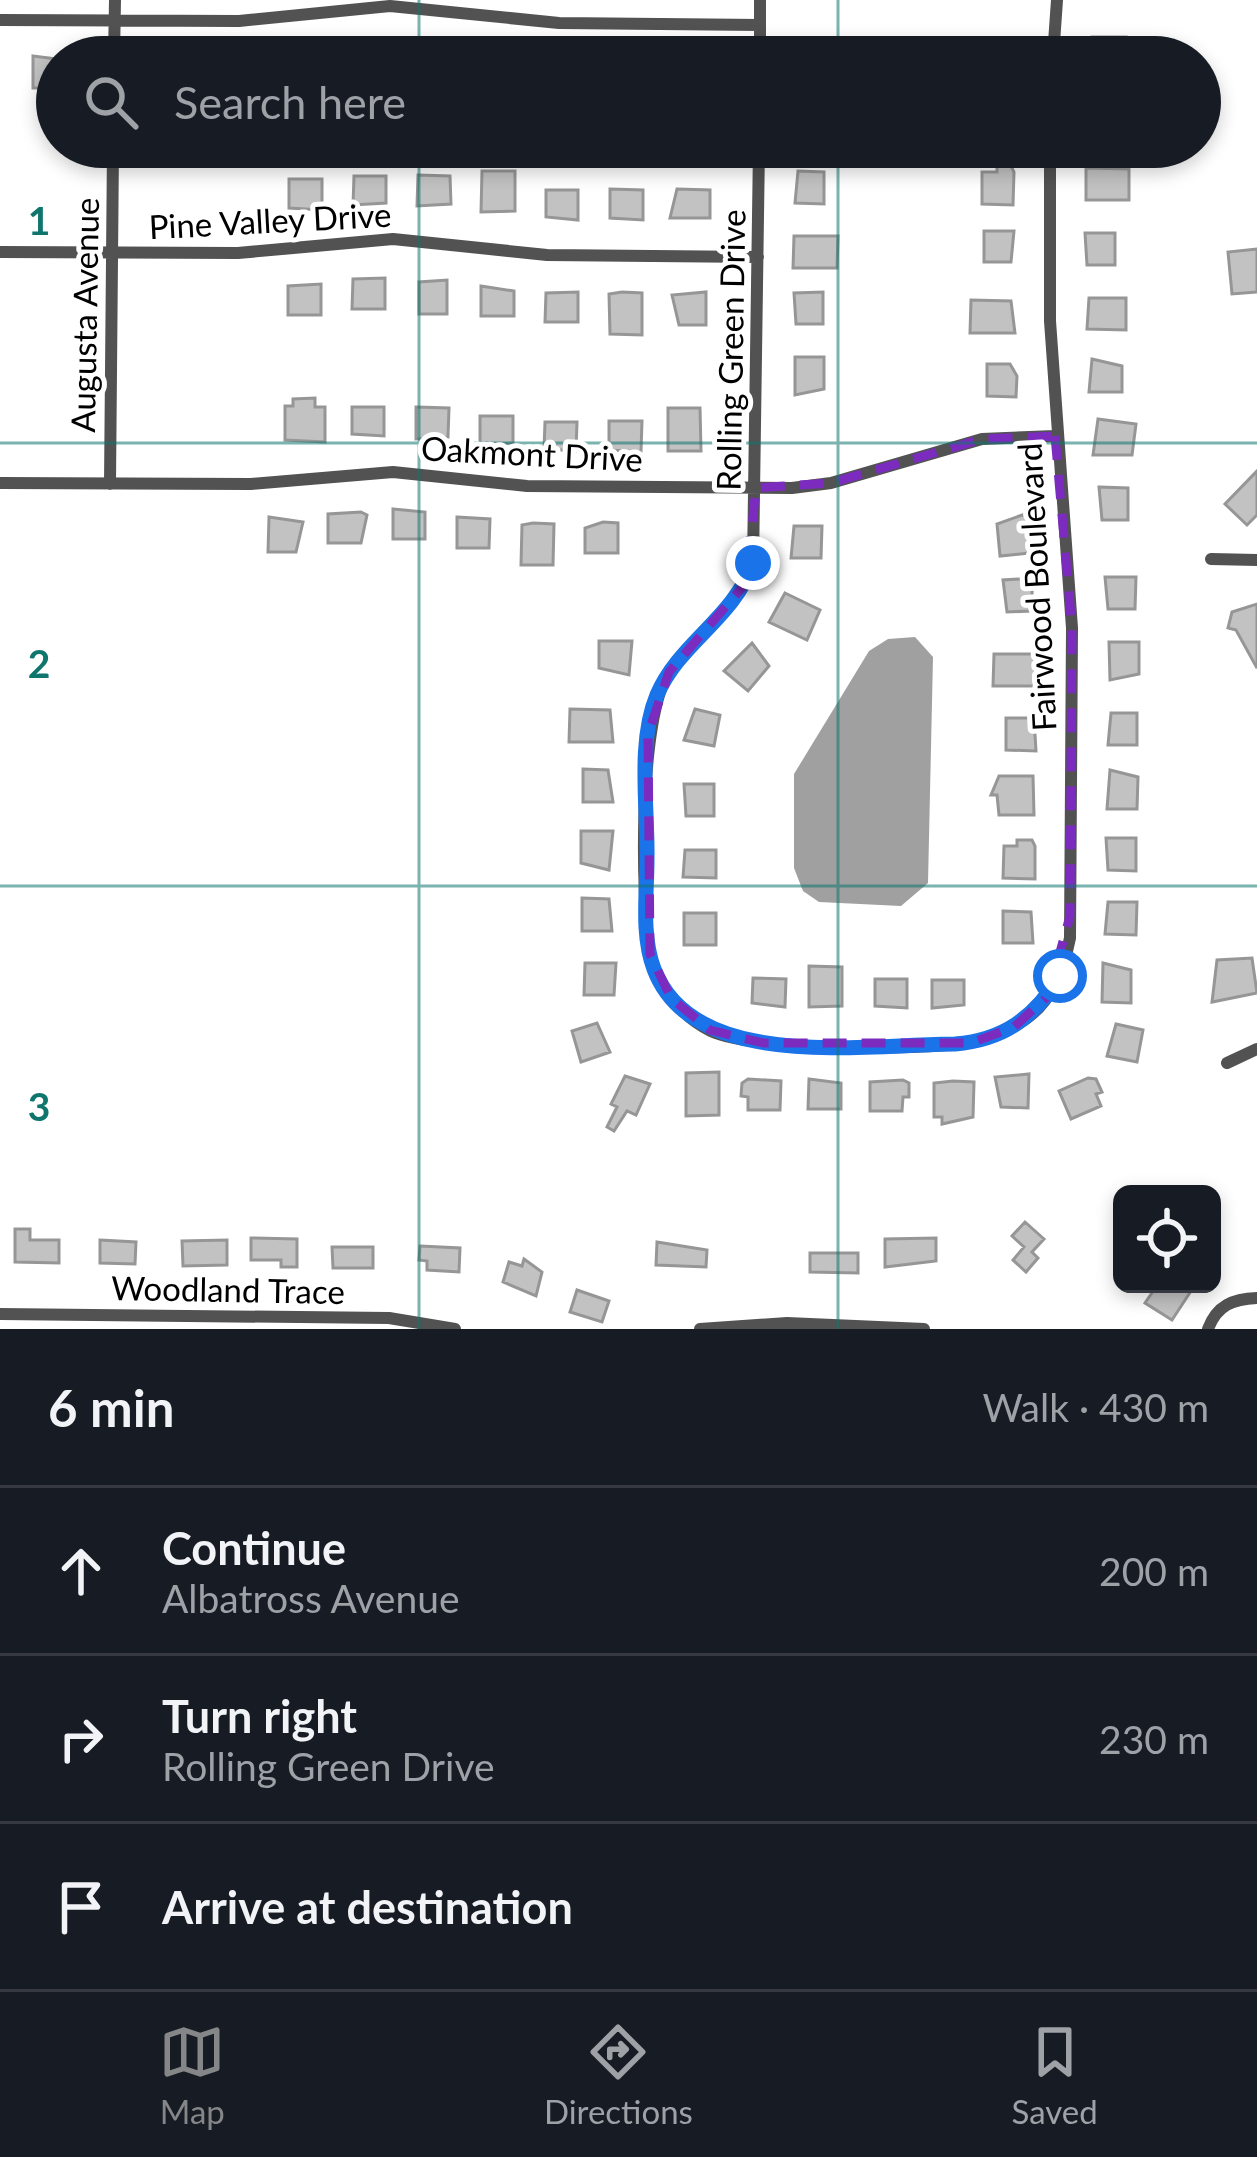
<!DOCTYPE html>
<html lang="en">
<head>
<meta charset="utf-8">
<style>
	:root { --surface:#171b24; --page:#242831; --text:#f1f3f6; --muted:#9ea1a6; --line:#363941; --accent:#858687 }
	body { margin:0; font-family:Lato,sans-serif; background:var(--page); color:var(--text) }
	.controls { position:absolute; right:36px; bottom:36px; display:grid; overflow:hidden; border-radius:18px; box-shadow:0 6px 18px #0003 }
	.controls button { width:108px; height:108px; display:grid; place-items:center; padding:0; border:0; border-bottom:3px solid var(--line); background:var(--surface); color:var(--text); font:60px sans-serif }
	.stop { position:absolute; width:36px; height:36px; margin:-27px; border:9px solid #1a73e8; border-radius:50%; background:#fff }
	.stop.end { background:#1a73e8; border-color:#fff; box-shadow:0 3px 12px #0008 }
	.list { margin:0; padding:0; list-style:none }
	h2 { display:flex; justify-content:space-between; align-items:center; height:156px; margin:0; padding:0 48px; font-size:51px }
	h2 small { font-size:39px; font-weight:400; color:var(--muted) }
	.list li { display:grid; grid-template-columns:78px 1fr auto; gap:36px; align-items:center; box-sizing:border-box; height:168px; padding:0 48px; border-top:3px solid var(--line) }
	.list b { display:block; font-size:45px; white-space:nowrap }
	.list p { margin:0; font-size:39px; white-space:nowrap; color:var(--muted) }
	.list em { font-size:39px; font-style:normal; color:var(--muted) }
	.icon { flex:none; width:66px; height:66px; fill:none; stroke:currentColor; stroke-width:2; stroke-linecap:round; stroke-linejoin:round }
	.map { position:relative; flex:none; width:1257px; height:1329px; overflow:hidden }
	.search { position:absolute; background:var(--surface); box-shadow:0 6px 18px #0003; left:36px; right:36px; top:36px; height:132px; display:flex; align-items:center; gap:30px; box-sizing:border-box; padding:0 42px; border-radius:66px; color:var(--muted); font-size:45px }
	.sheet { height:660px; background:var(--surface) }
	nav { display:flex; justify-content:space-around; align-items:center; box-sizing:border-box; height:168px; border-top:3px solid var(--line); background:var(--surface); font-size:33px; color:var(--muted) }
	nav a { display:grid; justify-items:center; gap:6px }
	nav .on { color:var(--accent) }
	.map>svg:first-child { display:block }
</style>
</head>
<body>
<div class="map">
<svg width="1257" height="1329" viewBox="0 0 1257 1329">
	<rect width="100%" height="100%" fill="#fff"/>
	<path fill="#a0a0a0" d="M 915,637 L 933,657 L 928,883 L 901,906 L 819,902 L 803,891 L 794,868 L 794,774 L 869,651 L 888,639 Z"/>
	<path fill="#c2c2c2" stroke="#969696" stroke-width="3" d="M 1092,37 L 1126,37 L 1125,44 L 1133,45 L 1133,57 L 1090,57 Z
		M 33,56 L 57,59 L 57,88 L 33,88 Z
		M 997,166 L 1011,166 L 1014,172 L 1013,205 L 982,204 L 982,172 L 997,172 Z
		M 1086,168 L 1129,169 L 1129,200 L 1086,200 Z
		M 482,171 L 515,171 L 515,211 L 481,212 Z
		M 798,171 L 824,172 L 824,204 L 795,203 Z
		M 418,175 L 450,176 L 451,204 L 417,206 Z
		M 354,176 L 386,176 L 386,203 L 353,205 Z
		M 289,179 L 322,179 L 322,210 L 289,208 Z
		M 610,189 L 643,190 L 643,220 L 610,218 Z
		M 677,189 L 710,190 L 710,218 L 670,218 Z
		M 546,190 L 578,190 L 578,220 L 546,217 Z
		M 984,231 L 1014,231 L 1011,262 L 984,262 Z
		M 1085,233 L 1115,233 L 1115,265 L 1087,265 Z
		M 794,236 L 838,236 L 837,268 L 793,268 Z
		M 1257,249 L 1257,292 L 1232,294 L 1228,252 Z
		M 385,278 L 385,309 L 352,309 L 353,279 Z
		M 447,280 L 447,314 L 419,314 L 419,282 Z
		M 321,284 L 321,315 L 288,315 L 288,286 Z
		M 481,286 L 514,291 L 514,316 L 481,316 Z
		M 578,292 L 578,322 L 545,322 L 546,293 Z
		M 622,292 L 642,293 L 642,335 L 610,334 L 609,294 Z
		M 706,292 L 706,325 L 679,325 L 672,295 Z
		M 823,292 L 823,324 L 796,324 L 794,293 Z
		M 1089,298 L 1126,298 L 1126,330 L 1087,329 Z
		M 971,300 L 1011,301 L 1015,333 L 970,333 Z
		M 795,357 L 824,357 L 824,389 L 795,395 Z
		M 1092,359 L 1122,366 L 1122,392 L 1089,392 Z
		M 987,364 L 1010,364 L 1017,376 L 1016,397 L 987,396 Z
		M 315,398 L 315,407 L 325,407 L 325,442 L 285,440 L 285,406 L 293,406 L 293,399 Z
		M 352,407 L 384,407 L 384,436 L 352,434 Z
		M 416,407 L 449,408 L 448,437 L 416,439 Z
		M 668,408 L 700,408 L 701,451 L 668,451 Z
		M 480,416 L 513,416 L 513,443 L 480,445 Z
		M 1098,419 L 1136,424 L 1132,455 L 1093,455 Z
		M 609,421 L 642,421 L 641,452 L 609,450 Z
		M 545,422 L 577,422 L 576,451 L 544,449 Z
		M 1257,471 L 1257,515 L 1247,525 L 1225,504 Z
		M 1099,487 L 1128,488 L 1128,520 L 1102,520 Z
		M 393,509 L 425,512 L 425,539 L 393,539 Z
		M 361,512 L 367,515 L 361,543 L 328,543 L 328,514 Z
		M 1025,514 L 1030,553 L 1000,556 L 997,524 Z
		M 269,517 L 303,522 L 296,552 L 268,552 Z
		M 457,517 L 490,519 L 489,548 L 457,548 Z
		M 603,522 L 618,523 L 618,553 L 585,553 L 585,528 Z
		M 533,523 L 554,524 L 553,565 L 521,565 L 522,525 Z
		M 794,526 L 822,526 L 821,558 L 791,558 Z
		M 1105,577 L 1136,577 L 1135,609 L 1108,609 Z
		M 1033,578 L 1031,611 L 1007,612 L 1003,580 Z
		M 785,593 L 820,610 L 807,640 L 769,622 Z
		M 1257,604 L 1257,668 L 1236,630 L 1228,628 L 1232,612 Z
		M 599,641 L 632,641 L 629,675 L 599,668 Z
		M 1109,642 L 1139,642 L 1139,674 L 1110,680 Z
		M 752,643 L 769,666 L 748,691 L 724,671 Z
		M 994,654 L 1034,654 L 1035,686 L 993,686 Z
		M 570,709 L 610,710 L 613,742 L 569,742 Z
		M 695,709 L 720,715 L 714,746 L 684,740 Z
		M 1111,713 L 1137,713 L 1137,745 L 1108,745 Z
		M 1006,718 L 1034,718 L 1036,751 L 1006,750 Z
		M 583,769 L 608,770 L 613,802 L 583,802 Z
		M 1110,770 L 1138,777 L 1137,809 L 1107,809 Z
		M 999,776 L 1033,776 L 1034,815 L 999,815 L 997,795 L 991,795 Z
		M 684,784 L 714,784 L 714,816 L 686,816 Z
		M 581,831 L 613,831 L 609,870 L 581,863 Z
		M 1106,838 L 1136,838 L 1136,871 L 1108,870 Z
		M 1017,840 L 1032,840 L 1035,846 L 1035,879 L 1003,878 L 1004,846 L 1017,846 Z
		M 685,850 L 716,850 L 716,878 L 683,877 Z
		M 582,898 L 609,899 L 612,931 L 582,931 Z
		M 1108,902 L 1137,902 L 1136,935 L 1105,934 Z
		M 1003,911 L 1031,912 L 1033,943 L 1003,943 Z
		M 684,913 L 716,913 L 716,945 L 684,945 Z
		M 1252,958 L 1257,993 L 1212,1002 L 1217,960 Z
		M 585,963 L 616,963 L 614,995 L 584,995 Z
		M 1103,963 L 1131,970 L 1131,1003 L 1102,1002 Z
		M 809,966 L 842,967 L 842,1006 L 809,1007 Z
		M 753,978 L 786,979 L 785,1007 L 752,1003 Z
		M 875,979 L 907,979 L 907,1008 L 875,1006 Z
		M 932,980 L 964,980 L 964,1005 L 932,1008 Z
		M 597,1023 L 610,1052 L 581,1062 L 572,1031 Z
		M 1116,1024 L 1143,1030 L 1137,1062 L 1107,1056 Z
		M 719,1072 L 719,1115 L 686,1116 L 686,1073 Z
		M 1029,1074 L 1028,1108 L 1001,1107 L 995,1077 Z
		M 625,1076 L 650,1084 L 636,1115 L 627,1111 L 614,1131 L 607,1127 L 617,1107 L 611,1104 Z
		M 1088,1078 L 1096,1079 L 1102,1092 L 1096,1094 L 1101,1106 L 1071,1119 L 1059,1091 Z
		M 748,1079 L 781,1081 L 780,1110 L 748,1110 L 748,1097 L 741,1096 L 742,1083 Z
		M 809,1079 L 841,1083 L 841,1109 L 808,1109 Z
		M 903,1080 L 909,1083 L 909,1097 L 903,1097 L 902,1111 L 870,1111 L 870,1082 Z
		M 953,1081 L 974,1082 L 973,1117 L 942,1124 L 942,1117 L 934,1117 L 934,1083 Z
		M 1025,1222 L 1044,1239 L 1032,1252 L 1038,1258 L 1026,1272 L 1013,1260 L 1024,1247 L 1012,1236 Z
		M 15,1229 L 30,1229 L 30,1240 L 59,1240 L 59,1263 L 15,1262 Z
		M 251,1238 L 297,1239 L 297,1267 L 281,1267 L 281,1260 L 251,1260 Z
		M 936,1238 L 936,1261 L 885,1267 L 885,1239 Z
		M 100,1240 L 136,1242 L 135,1264 L 100,1263 Z
		M 227,1240 L 227,1265 L 183,1266 L 182,1241 Z
		M 657,1242 L 707,1250 L 706,1267 L 656,1265 Z
		M 420,1246 L 460,1248 L 459,1272 L 427,1270 L 427,1261 L 419,1260 Z
		M 332,1247 L 373,1247 L 373,1268 L 333,1268 Z
		M 810,1253 L 858,1253 L 858,1273 L 810,1272 Z
		M 524,1259 L 542,1272 L 536,1296 L 503,1282 L 509,1262 L 522,1266 Z
		M 1158,1284 L 1174,1290 L 1181,1284 L 1191,1291 L 1172,1320 L 1145,1303 Z
		M 577,1290 L 609,1301 L 602,1322 L 570,1312 Z"/>
	<g fill="none" stroke-linecap="round" stroke-linejoin="round">
		<path stroke="#525252" stroke-width="12" d="M 0,20 L 239,21 L 390,6 L 559,23 L 760,25
			M 114,57 L 115,0
			M 760,57 L 760,0
			M 1053,57 L 1057,0
			M 759,147 L 753,563 C 736,612 699,631 670,671 C 638,715 641,897 650,954 C 658,986 680,1016 711,1031 C 756,1051 916,1050 968,1043 C 989,1040 1010,1030 1027,1018 C 1053,1000 1064,968 1070,938 L 1072,628 L 1050,321 L 1050,147
			M 0,252 L 238,253 L 393,239 L 547,255 L 758,257
			M 0,483 L 251,484 L 393,472 L 527,486 L 792,488 L 831,483 L 982,439 L 1055,436
			M 110,484 L 113,147
			M 1211,559 L 1257,560
			M 1227,1063 L 1257,1049
			M 0,1314 L 389,1318 L 455,1329
			M 700,1329 L 787,1323 L 924,1329
			M 1208,1329 C 1217,1305 1233,1299 1257,1298"/>
	</g>
	<g fill="none" stroke-linecap="round" stroke-linejoin="round">
		<path stroke="#1a73e8" stroke-width="15" d="M 753,563 C 734,618 679,643 657,695 C 637,743 648,808 647,859 C 647,894 641,935 654,969 C 693,1073 866,1044 955,1044 C 1004,1040 1035,1017 1060,976"/>
	</g>
	<path fill="none" stroke="#7b2cbf" stroke-width="9" stroke-dasharray="24 15" stroke-linejoin="round" d="M 1055,436 L 1072,628 L 1070,916 L 1048,996 L 1014,1027 L 971,1043 L 763,1043 L 710,1030 L 671,998 L 650,954 L 648,734 L 669,672 L 746,583 L 756,488 L 831,483 L 982,439 Z"/>
	<path fill="none" stroke="#0f766e" stroke-width="3" stroke-opacity="0.55" d="M 419,0 L 419,57M 838,0 L 838,57M 419,147 L 419,1329M 838,147 L 838,1329M 0,443 L 1257,443M 0,886 L 1257,886"/>
	<g text-anchor="middle" dominant-baseline="central" stroke-width="10" stroke-linejoin="round" paint-order="stroke">
		<g font-size="33" fill="#000" stroke="#fff">
			<text transform="translate(270 220) rotate(-3)">Pine Valley Drive</text>
			<text transform="translate(84 315) rotate(-89)">Augusta Avenue</text>
			<text transform="translate(730 350) rotate(-89)">Rolling Green Drive</text>
			<text transform="translate(532 453) rotate(3)">Oakmont Drive</text>
			<text transform="translate(1036 587) rotate(-93)">Fairwood Boulevard</text>
			<text transform="translate(228 1289) rotate(1)">Woodland Trace</text>
		</g>
	</g>
	<g font-size="39" text-anchor="middle" font-weight="bold" fill="#0f766e" stroke="#fff" stroke-width="10" stroke-linejoin="round" paint-order="stroke">
		<text x="39" y="235">1</text>
		<text x="39" y="678">2</text>
		<text x="39" y="1121">3</text>
	</g>
</svg>
<div class="controls">
<button><svg class="icon" aria-label="locate" viewBox="0 0 24 24"><circle cx="12" cy="12" r="6"/><path d="M12 2v4M12 18v4M2 12h4M18 12h4"/></svg></button>
</div>
<div class="stop" style="left:1060px;top:976px"></div>
<div class="stop end" style="left:753px;top:563px"></div>
<div class="search"><svg class="icon" aria-label="search" viewBox="0 0 24 24"><circle cx="10" cy="10" r="6"/><path d="M15 15l6 6"/></svg>Search here</div>
</div>
<section class="sheet">
<h2>6 min<small>Walk · 430 m</small></h2>
<ul class="list">
<li><svg class="icon" aria-label="ahead" viewBox="0 0 24 24"><path d="M12 20V5M6 11l6-6 6 6"/></svg><div><b>Continue</b><p>Albatross Avenue</p></div><em>200 m</em></li>
<li><svg class="icon" aria-label="right" viewBox="0 0 24 24"><path d="M7 20v-9h11M14 6l5 5-5 5"/></svg><div><b>Turn right</b><p>Rolling Green Drive</p></div><em>230 m</em></li>
<li><svg class="icon" aria-label="arrive" viewBox="0 0 24 24"><path d="M6 21V4h12l-3 4 3 4H6"/></svg><div><b>Arrive at destination</b></div></li>
</ul>
</section>
<nav>
<a class="on"><svg class="icon" aria-label="map" viewBox="0 0 24 24"><path d="M3 6l6-2 6 2 6-2v14l-6 2-6-2-6 2zM9 4v14M15 6v14"/></svg>Map</a>
<a><svg class="icon" aria-label="directions" viewBox="0 0 24 24"><path d="M12 3l9 9-9 9-9-9zM9 14v-3h6M13 9l2 2-2 2"/></svg>Directions</a>
<a><svg class="icon" aria-label="saved" viewBox="0 0 24 24"><path d="M7 4h10v16l-5-4-5 4z"/></svg>Saved</a>
</nav>
</body>
</html>
